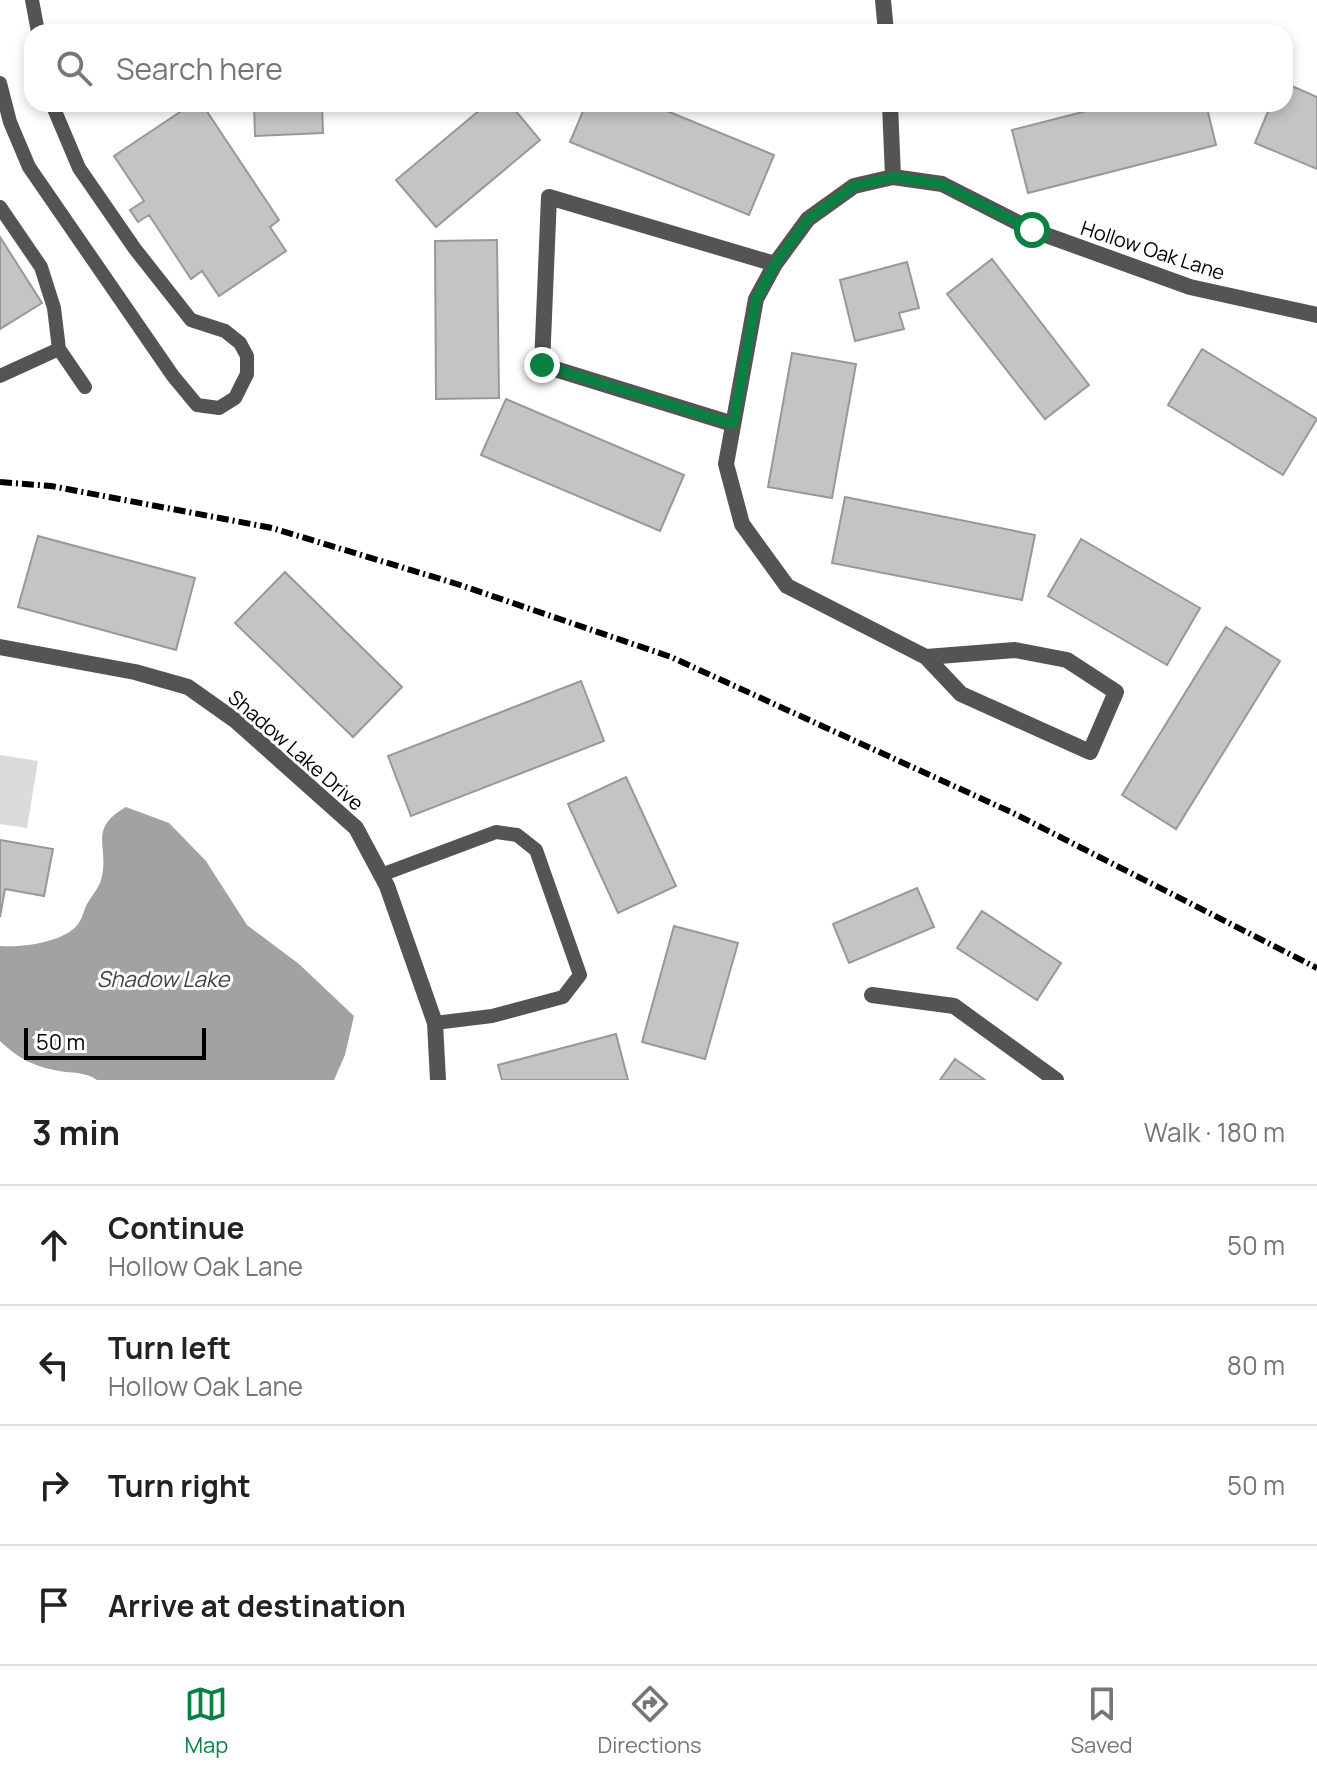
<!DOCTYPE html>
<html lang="en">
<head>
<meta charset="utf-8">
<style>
	:root { --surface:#fff; --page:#f2f2f2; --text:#222; --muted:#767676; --line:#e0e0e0; --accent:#0b8043 }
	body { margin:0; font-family:Manrope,sans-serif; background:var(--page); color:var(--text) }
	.scale { position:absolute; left:24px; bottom:20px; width:182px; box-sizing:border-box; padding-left:8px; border:4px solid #000; border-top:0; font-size:22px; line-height:28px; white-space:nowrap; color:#000; -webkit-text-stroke:6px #fff; paint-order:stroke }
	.stop { position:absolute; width:24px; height:24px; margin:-18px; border:6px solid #0b8043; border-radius:50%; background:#fff }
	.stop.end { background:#0b8043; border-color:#fff; box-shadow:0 2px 8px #0008 }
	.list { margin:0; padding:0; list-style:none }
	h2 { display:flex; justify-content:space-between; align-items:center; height:104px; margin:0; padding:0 32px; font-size:34px }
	h2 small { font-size:26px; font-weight:400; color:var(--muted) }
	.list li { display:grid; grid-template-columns:52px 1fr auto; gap:24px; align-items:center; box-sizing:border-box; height:120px; padding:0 32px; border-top:2px solid var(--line) }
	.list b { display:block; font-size:30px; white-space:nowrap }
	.list p { margin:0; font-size:26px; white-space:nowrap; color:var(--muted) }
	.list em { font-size:26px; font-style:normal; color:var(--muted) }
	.icon { flex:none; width:44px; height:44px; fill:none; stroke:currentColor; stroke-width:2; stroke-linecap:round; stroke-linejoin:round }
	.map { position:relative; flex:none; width:1317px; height:1080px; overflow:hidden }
	.search { position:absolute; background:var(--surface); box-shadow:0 4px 12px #0003; left:24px; right:24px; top:24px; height:88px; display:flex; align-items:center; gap:20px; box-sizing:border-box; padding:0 28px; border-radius:24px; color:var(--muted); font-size:30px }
	.sheet { height:584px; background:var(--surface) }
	nav { display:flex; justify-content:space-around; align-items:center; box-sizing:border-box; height:112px; border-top:2px solid var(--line); background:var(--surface); font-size:22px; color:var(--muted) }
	nav a { display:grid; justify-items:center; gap:4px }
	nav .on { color:var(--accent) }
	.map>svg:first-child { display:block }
</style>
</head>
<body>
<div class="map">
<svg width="1317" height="1080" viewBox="0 0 1317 1080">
	<rect width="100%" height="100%" fill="#fff"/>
	<path fill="#dbdbdb" d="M 0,755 L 38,761 L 27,828 L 0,824 Z"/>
	<path fill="#a2a2a2" d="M 126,807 L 169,823 L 206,861 L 247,925 L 299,964 L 354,1016 L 345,1055 L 334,1080 L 97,1080 C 87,1072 71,1073 59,1071 C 33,1066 19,1059 0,1041 L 0,946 C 21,948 69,942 80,921 C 83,916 84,909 87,904 C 91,897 97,890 100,883 C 112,849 85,830 126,807 Z"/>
	<path fill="#c4c4c4" stroke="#989898" stroke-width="2" d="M 1285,83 L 1317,97 L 1317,169 L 1255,143 L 1271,104 L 1285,104 Z
		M 192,104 L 202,104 L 279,220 L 270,227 L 286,251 L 219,296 L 202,271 L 191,279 L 149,215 L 138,222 L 130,210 L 144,201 L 114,156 Z
		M 254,104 L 322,104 L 323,133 L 255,136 Z
		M 487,104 L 510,104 L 540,140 L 436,227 L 396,180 Z
		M 586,104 L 650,104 L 774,155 L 749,215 L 570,142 Z
		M 1114,104 L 1206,104 L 1216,145 L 1028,193 L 1012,130 Z
		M 0,237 L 42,303 L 0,329 Z
		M 497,240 L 499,398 L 436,399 L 435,241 Z
		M 992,259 L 1089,385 L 1045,419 L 947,294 Z
		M 907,262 L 919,308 L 899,313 L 904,329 L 855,341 L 840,280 Z
		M 1202,349 L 1317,419 L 1283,475 L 1168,405 Z
		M 792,353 L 856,364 L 832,498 L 768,487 Z
		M 506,399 L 684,475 L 660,531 L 481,455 Z
		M 845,497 L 1035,535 L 1022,600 L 832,563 Z
		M 38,536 L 195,578 L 176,650 L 18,607 Z
		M 1081,539 L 1200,608 L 1167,665 L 1048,596 Z
		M 285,572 L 402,687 L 353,737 L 235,623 Z
		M 1226,627 L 1280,661 L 1176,829 L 1122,795 Z
		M 581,681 L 604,741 L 411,816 L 388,756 Z
		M 626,777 L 676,886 L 618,913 L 568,804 Z
		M 0,840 L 53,849 L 44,896 L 5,889 L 0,917 Z
		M 917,888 L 934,927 L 849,963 L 833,924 Z
		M 982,911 L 1061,963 L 1037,1000 L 957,948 Z
		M 674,926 L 738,943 L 705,1059 L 642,1042 Z
		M 616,1034 L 628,1080 L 502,1080 L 498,1065 Z
		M 955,1059 L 985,1080 L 940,1080 Z"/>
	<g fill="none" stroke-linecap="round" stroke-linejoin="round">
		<path stroke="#545454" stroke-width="14" d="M 32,0 L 38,32
			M 0,83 L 10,122 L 29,167 L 173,376 L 197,405 L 219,408 L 235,398 L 247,374 L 247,356 L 240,343 L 225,331 L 191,320 L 135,249 L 79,168 L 52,104
			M 0,207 L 41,267 L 54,308 L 59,349 L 85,387
			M 0,376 L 59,349
			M 381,875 L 496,832 L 517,835 L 536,850 L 580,975 L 563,997 L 492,1016 L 435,1023"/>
		<path stroke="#545454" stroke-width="16" d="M 883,0 L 886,32
			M 890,104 L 893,177
			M 733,424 L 542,365 L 549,197 L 775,264
			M 0,647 L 135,672 L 188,687 L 236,721 L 356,828 L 387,886 L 435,1023 L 438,1080
			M 926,657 L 1015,650 L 1067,660 L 1116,692 L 1090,752 L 961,694 L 926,657 L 787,586 L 742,524 L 726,464 L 756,299 L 775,264 L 808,219 L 854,186 L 893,177 L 942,184 L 1032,230 L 1190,287 L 1317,315
			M 872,995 L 954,1006 L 1056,1080"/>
		<path stroke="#000" stroke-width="6" stroke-dasharray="12 4 2 4" stroke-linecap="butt" d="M 0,482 L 51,486 L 272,528 L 457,584 L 671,657 L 1013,813 L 1317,968"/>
	</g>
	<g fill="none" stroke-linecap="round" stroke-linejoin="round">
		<path stroke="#0b8043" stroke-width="10" d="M 542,365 L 733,424 L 756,299 L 775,264 L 808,219 L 854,186 L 893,177 L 942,184 L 1032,230"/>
	</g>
	<g text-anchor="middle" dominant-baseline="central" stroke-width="6" stroke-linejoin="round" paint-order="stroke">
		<g font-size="20" fill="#000" stroke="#fff">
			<text transform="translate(1153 250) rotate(18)">Hollow Oak Lane</text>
			<text transform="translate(296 750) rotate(41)">Shadow Lake Drive</text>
		</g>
		<g font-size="22" font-style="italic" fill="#434343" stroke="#fff">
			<text x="163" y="979">Shadow Lake</text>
		</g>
	</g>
</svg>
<div class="scale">50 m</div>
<div class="stop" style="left:1032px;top:230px"></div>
<div class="stop end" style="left:542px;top:365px"></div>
<div class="search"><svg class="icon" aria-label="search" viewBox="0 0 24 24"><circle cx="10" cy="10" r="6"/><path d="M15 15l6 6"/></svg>Search here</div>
</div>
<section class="sheet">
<h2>3 min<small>Walk · 180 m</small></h2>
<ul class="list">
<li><svg class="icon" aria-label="ahead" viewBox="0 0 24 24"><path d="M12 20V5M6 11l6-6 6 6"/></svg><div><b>Continue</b><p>Hollow Oak Lane</p></div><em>50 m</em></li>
<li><svg class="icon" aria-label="left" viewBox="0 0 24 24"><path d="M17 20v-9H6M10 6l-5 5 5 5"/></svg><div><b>Turn left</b><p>Hollow Oak Lane</p></div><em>80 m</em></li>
<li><svg class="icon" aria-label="right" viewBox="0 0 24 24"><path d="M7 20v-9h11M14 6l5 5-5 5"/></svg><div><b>Turn right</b></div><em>50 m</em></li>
<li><svg class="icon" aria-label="arrive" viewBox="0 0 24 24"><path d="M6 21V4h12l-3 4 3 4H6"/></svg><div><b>Arrive at destination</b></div></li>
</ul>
</section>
<nav>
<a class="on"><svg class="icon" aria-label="map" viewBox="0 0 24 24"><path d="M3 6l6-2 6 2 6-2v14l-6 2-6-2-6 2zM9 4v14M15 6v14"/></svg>Map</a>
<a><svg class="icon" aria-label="directions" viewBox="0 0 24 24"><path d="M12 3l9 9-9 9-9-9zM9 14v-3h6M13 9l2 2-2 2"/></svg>Directions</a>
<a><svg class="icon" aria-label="saved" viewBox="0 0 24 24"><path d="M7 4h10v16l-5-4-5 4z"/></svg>Saved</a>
</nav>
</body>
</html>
